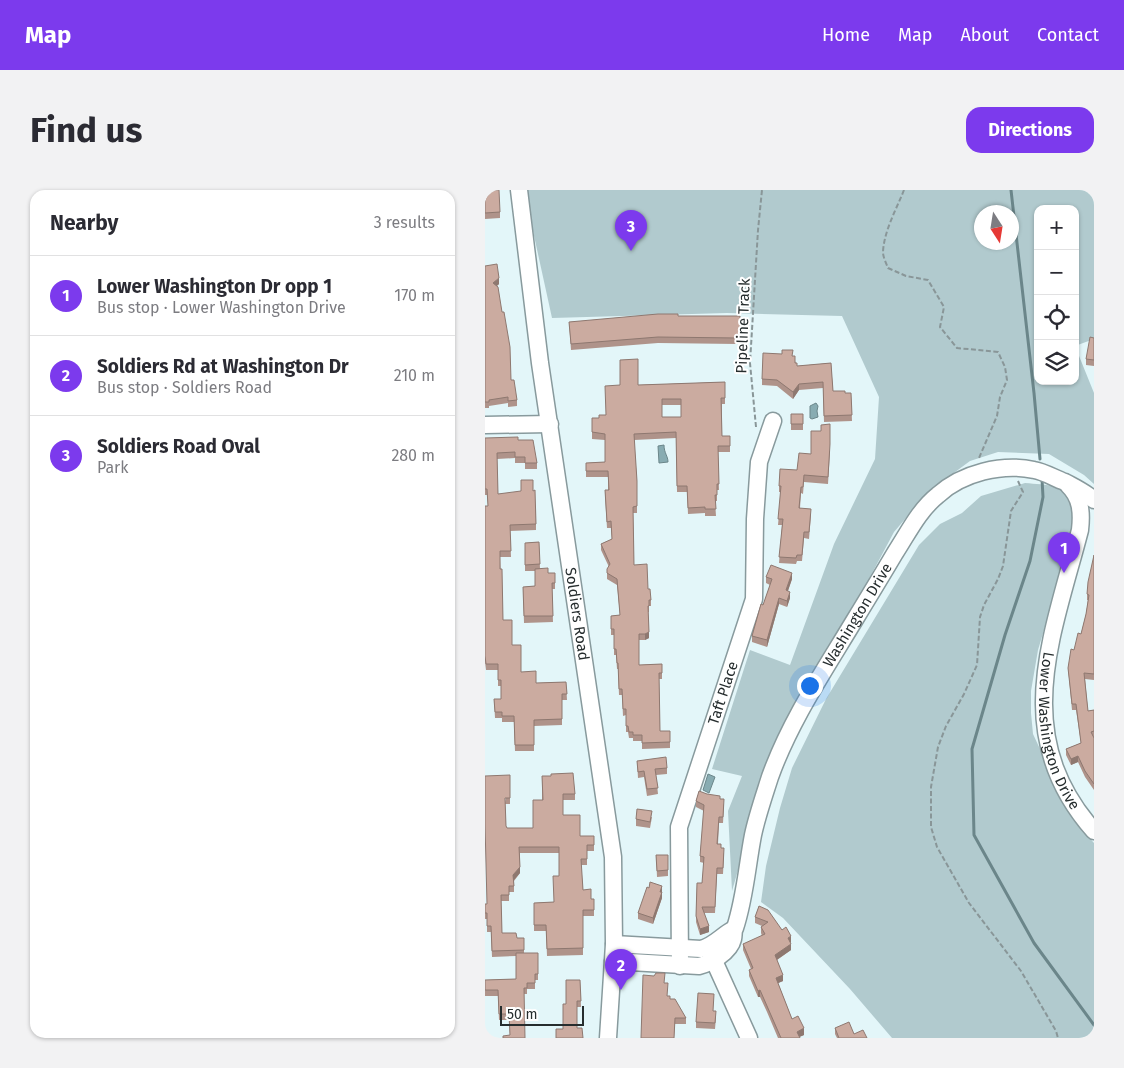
<!DOCTYPE html>
<html lang="en">
<head>
<meta charset="utf-8">
<style>
	:root { --surface:#fff; --page:#f2f2f3; --text:#2b2b33; --muted:#7c7c81; --line:#e1e1e2; --accent:#7c3aed }
	body { margin:0; font-family:"Fira Sans",sans-serif; background:var(--page); color:var(--text) }
	.controls { position:absolute; right:15px; top:15px; display:grid; overflow:hidden; border-radius:10px; box-shadow:0 1px 4px #0004 }
	.controls button { width:45px; height:45px; display:grid; place-items:center; padding:0; border:0; border-bottom:1px solid var(--line); background:var(--surface); color:var(--text); font:25px sans-serif }
	.compass { position:absolute; left:489px; top:15px; width:45px; height:45px; border-radius:50%; background:var(--surface); box-shadow:0 1px 4px #0004; rotate:168deg }
	.scale { position:absolute; left:15px; bottom:12px; width:84px; box-sizing:border-box; padding-left:5px; border:2px solid #262d2e; border-top:0; font-size:14px; line-height:18px; white-space:nowrap; color:#262d2e; -webkit-text-stroke:4px #fff; paint-order:stroke }
	.you { position:absolute; left:324px; top:495px; width:18px; height:18px; margin:-12px; border:4px solid #fff; border-radius:50%; background:#1a73e8; box-shadow:0 0 0 8px #1a73e833 }
	.badge { display:grid; place-items:center; width:32px; height:32px; border-radius:50%; background:var(--accent); color:#fff; font-size:16px; font-weight:700 }
	.pin { position:absolute; translate:-50% -41px; filter:drop-shadow(0 1px 2px #0008) }
	.pin::after { content:''; position:absolute; top:26px; width:18px; height:15px; background:inherit; clip-path:polygon(0 0,100% 0,50% 100%) }
	.list { margin:0; padding:0; list-style:none }
	h2 { display:flex; justify-content:space-between; align-items:center; height:65px; margin:0; padding:0 20px; font-size:21px }
	h2 small { font-size:16px; font-weight:400; color:var(--muted) }
	.list li { display:grid; grid-template-columns:32px 1fr auto; gap:15px; align-items:center; box-sizing:border-box; height:80px; padding:0 20px; border-top:1px solid var(--line) }
	.list b { display:block; font-size:19px; white-space:nowrap }
	.list p { margin:0; font-size:16px; white-space:nowrap; color:var(--muted) }
	.list em { font-size:16px; font-style:normal; color:var(--muted) }
	.icon { flex:none; width:28px; height:28px; fill:none; stroke:currentColor; stroke-width:2; stroke-linecap:round; stroke-linejoin:round }
	.map { position:relative; flex:none; width:609px; height:848px; overflow:hidden; border-radius:15px }
	header { display:flex; align-items:center; gap:30px; box-sizing:border-box; height:70px; padding:0 25px; background:var(--accent); color:#fff }
	header strong { font-size:24px }
	nav { display:flex; gap:28px; margin-inline-start:auto; font-size:18px }
	.intro { display:flex; align-items:center; justify-content:space-between; box-sizing:border-box; height:120px; padding:0 30px }
	h1 { margin:0; font-size:35px }
	.button { padding:12px 22px; border-radius:15px; background:var(--accent); color:#fff; font-size:18px; font-weight:700 }
	main { display:flex; gap:30px; padding:0 30px }
	aside { flex:1; background:var(--surface); border-radius:15px; box-shadow:0 1px 4px #0004 }
	.map>svg:first-child { display:block }
</style>
</head>
<body>
<header>
<strong>Map</strong>
<nav><a>Home</a><a>Map</a><a>About</a><a>Contact</a></nav>
</header>
<div class="intro"><h1>Find us</h1><a class="button">Directions</a></div>
<main>
<aside>
<h2>Nearby<small>3 results</small></h2>
<ul class="list">
<li><span class="badge">1</span><div><b>Lower Washington Dr opp 1</b><p>Bus stop · Lower Washington Drive</p></div><em>170 m</em></li>
<li><span class="badge">2</span><div><b>Soldiers Rd at Washington Dr</b><p>Bus stop · Soldiers Road</p></div><em>210 m</em></li>
<li><span class="badge">3</span><div><b>Soldiers Road Oval</b><p>Park</p></div><em>280 m</em></li>
</ul>
</aside>
<div class="map">
<svg width="609" height="848" viewBox="0 0 609 848">
	<rect width="100%" height="100%" fill="#e3f6f9"/>
	<path fill="#b1cace" fill-rule="evenodd" d="M 39,0 L 609,0 L 609,149 L 590,156 L 590,19 L 553,19 L 553,191 L 590,191 L 590,156 L 609,203 L 609,294 L 599,285 L 564,264 L 513,262 L 485,271 L 443,302 L 409,342 L 282,580 L 247,701 L 243,621 L 257,586 L 227,579 L 265,460 L 305,475 L 349,354 L 390,269 L 394,207 L 357,126 L 242,123 L 67,128 ZM 497,22 L 526,22 L 526,52 L 497,52 Z
		M 540,293 C 561,295 583,293 589,319 C 590,325 589,333 589,339 L 553,460 L 546,501 L 546,523 L 548,544 L 588,630 L 609,653 L 609,848 L 407,848 L 365,799 L 298,728 L 276,712 L 281,676 L 295,618 L 307,578 L 341,509 L 434,355 L 455,334 L 477,323 L 496,306 Z"/>
	<path fill="#88acb2" stroke="#6b868a" d="M 331,213 L 333,216 L 332,221 L 333,227 L 327,229 L 325,228 L 325,216 Z
		M 179,255 C 179,263 183,266 183,272 L 174,273 L 173,256 Z
		M 223,584 L 230,587 L 224,603 L 218,600 Z"/>
	<g fill="none" stroke-linecap="round" stroke-linejoin="round">
		<path stroke="#6b868a" stroke-width="3" d="M 526,0 L 549,203 L 555,269
			M 557,289 L 558,307 L 545,371 L 520,445 L 487,559 L 489,645 L 549,753 L 609,835"/>
		<defs>
			<g id="minor">
				<path id="s1" d="M 34,0 L 55,173 L 128,667 L 129,754 L 123,848"/>
				<path d="M 0,235 L 65,234"/>
				<path id="s2" d="M 583,295 C 596,307 597,323 595,340 C 567,448 524,545 609,641"/>
				<path d="M 129,754 L 216,759 C 229,756 237,745 249,739"/>
				<path d="M 225,762 L 264,848"/>
				<path id="s3" d="M 128,771 L 214,776 C 226,773 245,762 248,749 C 249,745 248,741 250,738 C 260,708 262,676 268,645 C 272,626 279,606 285,587 C 305,531 339,481 369,431 C 383,408 397,385 410,363 C 423,343 434,320 453,305 C 477,283 517,273 549,280 C 560,282 569,288 580,292 C 591,298 600,302 609,310"/>
				<path id="s4" d="M 195,776 L 194,637 L 269,409 L 270,329 L 274,272 L 288,231"/>
			</g>
		</defs>
		<use href="#minor" stroke="#889a9d" stroke-width="19"/>
		<path stroke="#899698" stroke-width="2" stroke-dasharray="5 2.5" stroke-linecap="butt" d="M 419,0 C 411,20 399,41 398,62 C 398,67 401,73 403,78 L 421,86 L 443,90 L 459,117 L 455,137 L 472,158 L 513,162 L 520,177 L 522,190 L 515,207 L 512,226 L 494,268
			M 271,237 L 265,173 L 273,40 L 277,0
			M 533,291 L 538,302 L 526,321 L 518,376 L 513,389 L 499,415 L 495,427 L 492,475 L 479,504 L 461,536 L 453,557 L 446,597 L 446,637 L 452,657 L 484,713 L 536,781 L 571,841 L 573,848"/>
		<use href="#minor" stroke="#fff" stroke-width="16"/>
	</g>
	<path fill="#af938a" fill-rule="evenodd" d="M 0,0 L 15,22 L 15,28 L 0,29 Z
		M 0,76 L 14,94 L 12,96 L 26,190 L 32,210 L 32,216 L 23,217 L 23,213 L 4,216 L 4,218 L 0,218 Z
		M 193,126 L 255,126 L 255,151 L 252,151 L 252,154 L 173,153 L 86,160 L 84,132 Z
		M 609,148 L 609,176 L 601,175 L 601,169 Z
		M 308,166 L 312,176 L 346,173 L 348,201 L 360,203 L 366,203 L 367,231 L 339,232 L 338,198 L 314,200 L 308,209 L 292,196 L 277,195 L 277,189 Z
		M 240,192 L 240,214 L 237,214 L 237,246 L 245,246 L 245,262 L 233,262 L 234,300 L 232,300 L 232,311 L 230,311 L 231,326 L 220,326 L 220,323 L 203,324 L 202,302 L 192,302 L 191,248 L 149,250 L 152,291 L 152,323 L 148,323 L 149,375 L 163,399 L 166,410 L 166,416 L 164,416 L 164,422 L 163,422 L 164,448 L 160,450 L 154,450 L 154,475 L 177,474 L 177,489 L 174,489 L 175,541 L 185,541 L 185,558 L 157,559 L 157,551 L 148,551 L 148,548 L 144,548 L 143,542 L 141,542 L 141,525 L 138,526 L 137,505 L 134,505 L 133,479 L 132,479 L 131,465 L 129,465 L 129,445 L 126,445 L 126,426 L 135,425 L 132,395 L 122,389 L 122,379 L 124,377 L 116,360 L 116,354 L 127,349 L 126,338 L 122,338 L 120,306 L 120,300 L 123,300 L 123,287 L 101,287 L 101,273 L 120,272 L 120,250 L 107,249 L 107,228 L 114,228 L 121,225 L 153,195 ZM 177,215 L 196,215 L 196,227 L 177,227 Z
		M 306,224 L 318,224 L 318,240 L 306,240 Z
		M 0,248 L 33,250 L 52,273 L 52,279 L 40,279 L 40,273 L 30,273 L 30,268 L 12,269 L 13,304 L 48,301 L 51,322 L 51,340 L 25,341 L 26,367 L 15,367 L 18,430 L 27,455 L 36,482 L 51,493 L 81,492 L 82,510 L 77,510 L 77,535 L 49,536 L 49,561 L 30,561 L 29,532 L 17,532 L 17,528 L 10,528 L 9,509 L 16,509 L 16,496 L 13,496 L 13,480 L 1,480 L 0,472 L 0,316 L 3,316 L 2,305 L 0,305 Z
		M 345,261 L 343,294 L 319,292 L 318,304 L 316,303 L 315,318 L 326,325 L 324,349 L 319,348 L 317,371 L 312,371 L 311,374 L 294,373 L 297,335 L 293,335 L 296,302 L 294,302 L 294,296 L 312,280 L 326,264 Z
		M 54,352 L 55,379 L 63,383 L 70,383 L 70,399 L 67,399 L 68,432 L 39,433 L 38,397 L 50,396 L 50,381 L 40,381 L 40,353 Z
		M 609,365 L 609,490 L 600,489 L 603,521 L 609,520 L 609,600 L 600,587 L 593,572 L 586,575 L 581,565 L 581,559 L 596,553 L 591,520 L 587,520 L 583,478 L 596,444 L 601,424 L 603,410 L 602,410 L 602,404 Z
		M 281,387 L 307,389 L 303,401 L 305,408 L 302,417 L 294,414 L 282,457 L 267,452 L 267,446 L 285,395 L 281,393 Z
		M 152,571 L 182,578 L 182,584 L 171,585 L 173,604 L 162,606 L 159,587 L 153,588 Z
		M 25,585 L 25,614 L 20,614 L 21,636 L 22,638 L 48,638 L 57,610 L 57,586 L 90,604 L 90,610 L 78,610 L 78,625 L 95,646 L 109,646 L 109,661 L 102,661 L 102,675 L 96,675 L 98,700 L 106,709 L 109,709 L 109,726 L 98,726 L 98,765 L 62,766 L 61,741 L 49,741 L 49,713 L 69,712 L 74,686 L 74,663 L 35,663 L 35,683 L 29,691 L 29,702 L 24,702 L 24,711 L 16,711 L 17,743 L 32,748 L 39,748 L 39,763 L 53,763 L 53,790 L 50,790 L 50,799 L 42,799 L 42,804 L 39,804 L 25,845 L 24,830 L 14,830 L 13,806 L 0,806 L 0,790 L 31,789 L 31,766 L 7,767 L 6,742 L 2,742 L 2,729 L 0,729 L 0,714 L 2,714 Z
		M 235,609 L 239,615 L 238,633 L 234,633 L 233,654 L 239,664 L 238,684 L 232,684 L 230,723 L 219,723 L 224,742 L 215,745 L 211,732 L 212,693 L 217,693 L 219,673 L 215,672 L 215,666 L 219,621 L 211,617 L 211,611 Z
		M 167,627 L 165,638 L 151,636 L 151,629 Z
		M 171,665 L 183,665 L 183,686 L 172,687 Z
		M 177,696 L 177,708 L 168,734 L 153,729 L 153,723 L 164,698 Z
		M 274,716 L 297,740 L 306,752 L 305,753 L 306,760 L 292,770 L 298,791 L 293,793 L 307,829 L 319,845 L 314,847 L 315,848 L 293,848 L 282,822 L 275,807 L 273,807 L 264,786 L 264,780 L 266,779 L 258,760 L 258,754 L 277,746 L 276,743 L 276,737 L 277,736 L 270,733 L 270,727 Z
		M 95,790 L 96,817 L 92,817 L 92,838 L 78,839 L 81,814 Z
		M 179,793 L 182,806 L 201,828 L 201,834 L 190,834 L 189,848 Z
		M 231,827 L 230,839 L 211,838 L 211,832 Z
		M 350,838 L 369,844 L 382,848 L 352,848 L 350,844 Z"/>
	<path fill="#8e7870" d="M 14,88 L 14,94 L 8,99 L 8,93 Z
		M 314,194 L 314,200 L 308,209 L 308,202 Z
		M 307,383 L 307,389 L 301,406 L 301,400 Z
		M 305,402 L 305,408 L 302,417 L 302,411 Z
		M 294,408 L 294,414 L 282,457 L 282,450 Z
		M 164,442 L 164,448 L 160,450 L 160,444 Z
		M 593,566 L 593,572 L 586,575 L 586,569 Z
		M 35,677 L 35,683 L 28,691 L 28,685 Z
		M 177,696 L 177,708 L 168,734 L 168,728 Z
		M 224,736 L 224,742 L 215,745 L 215,739 Z
		M 306,746 L 306,752 L 303,755 L 303,748 Z
		M 306,754 L 306,760 L 290,771 L 290,765 Z
		M 298,785 L 298,791 L 291,794 L 291,788 Z
		M 275,800 L 275,807 L 273,807 L 273,801 Z
		M 319,838 L 319,845 L 312,848 L 312,842 Z"/>
	<path fill="#cbaba0" stroke="#8e7870" fill-rule="evenodd" d="M 0,0 L 14,0 L 15,22 L 0,23 Z
		M 12,74 L 14,88 L 8,93 L 13,97 L 17,122 L 19,122 L 25,157 L 26,190 L 29,190 L 32,210 L 23,211 L 23,207 L 4,210 L 4,212 L 0,212 L 0,76 Z
		M 173,124 L 193,124 L 193,126 L 255,126 L 255,145 L 252,145 L 252,148 L 173,147 L 86,154 L 84,132 Z
		M 605,147 L 609,148 L 609,170 L 601,169 Z
		M 297,160 L 308,160 L 307,166 L 310,166 L 310,173 L 312,173 L 312,176 L 346,173 L 348,201 L 360,201 L 360,203 L 366,203 L 367,225 L 339,226 L 338,192 L 314,194 L 308,202 L 292,190 L 277,189 L 278,163 L 297,164 Z
		M 153,169 L 153,195 L 240,192 L 240,208 L 236,208 L 237,246 L 245,246 L 245,256 L 233,256 L 234,294 L 232,294 L 232,305 L 230,305 L 231,319 L 220,319 L 220,317 L 203,318 L 202,296 L 192,296 L 191,242 L 149,244 L 152,291 L 152,316 L 148,317 L 149,375 L 162,374 L 163,399 L 165,399 L 166,410 L 164,410 L 164,416 L 163,416 L 164,442 L 160,444 L 154,444 L 154,475 L 177,474 L 177,483 L 174,483 L 175,541 L 185,541 L 185,552 L 157,553 L 157,545 L 148,545 L 148,542 L 144,542 L 143,536 L 141,536 L 141,519 L 138,519 L 137,499 L 134,499 L 133,473 L 132,473 L 131,459 L 129,459 L 129,439 L 126,439 L 126,426 L 135,425 L 132,389 L 122,383 L 122,379 L 125,374 L 116,354 L 127,349 L 126,331 L 122,332 L 120,300 L 124,300 L 123,281 L 101,281 L 101,273 L 120,272 L 120,244 L 107,242 L 107,228 L 114,228 L 114,225 L 121,225 L 120,196 L 135,195 L 135,170 ZM 177,209 L 196,209 L 196,227 L 177,227 Z
		M 306,224 L 318,224 L 318,234 L 306,234 Z
		M 345,234 L 345,254 L 343,287 L 319,285 L 318,297 L 316,297 L 314,318 L 326,319 L 324,342 L 319,342 L 317,365 L 312,365 L 311,368 L 294,367 L 298,329 L 293,329 L 296,296 L 294,296 L 295,279 L 312,280 L 314,263 L 326,264 L 326,241 L 336,241 L 336,235 Z
		M 33,247 L 33,250 L 48,250 L 52,273 L 40,273 L 40,267 L 30,267 L 30,262 L 12,263 L 13,304 L 36,301 L 36,290 L 48,290 L 48,301 L 50,300 L 51,334 L 25,335 L 26,361 L 15,361 L 15,379 L 17,379 L 18,430 L 27,430 L 27,455 L 36,455 L 36,482 L 51,481 L 51,493 L 81,492 L 82,504 L 77,504 L 77,529 L 49,530 L 49,555 L 30,555 L 29,526 L 17,526 L 17,522 L 10,522 L 9,509 L 16,509 L 16,490 L 13,490 L 13,474 L 1,474 L 0,466 L 0,316 L 3,316 L 2,299 L 0,299 L 0,248 Z
		M 54,352 L 55,374 L 40,375 L 40,353 Z
		M 609,365 L 609,484 L 599,483 L 603,521 L 609,520 L 609,541 L 606,542 L 609,548 L 609,594 L 600,581 L 593,566 L 586,569 L 581,559 L 596,553 L 591,514 L 587,514 L 583,478 L 586,459 L 589,460 L 593,443 L 596,444 L 601,424 L 604,405 L 602,404 L 603,392 Z
		M 286,375 L 307,383 L 301,400 L 305,402 L 302,411 L 294,408 L 282,450 L 267,446 L 276,414 L 278,415 L 287,389 L 281,387 Z
		M 63,378 L 63,383 L 70,383 L 70,393 L 67,393 L 68,426 L 39,426 L 38,397 L 50,396 L 50,379 Z
		M 181,567 L 182,578 L 170,579 L 173,598 L 162,599 L 159,581 L 153,582 L 152,571 Z
		M 88,583 L 90,604 L 78,604 L 78,625 L 95,625 L 95,646 L 109,646 L 109,655 L 102,655 L 102,669 L 96,669 L 98,700 L 106,699 L 106,709 L 109,709 L 109,720 L 98,720 L 98,758 L 62,759 L 61,735 L 49,735 L 49,713 L 69,712 L 68,686 L 74,686 L 74,657 L 34,657 L 35,677 L 28,685 L 29,696 L 24,696 L 24,705 L 16,705 L 17,743 L 31,743 L 32,748 L 39,748 L 39,760 L 7,761 L 6,736 L 2,736 L 2,723 L 0,723 L 0,714 L 2,714 L 0,634 L 0,586 L 25,585 L 25,608 L 20,608 L 21,636 L 22,638 L 48,638 L 48,610 L 58,610 L 57,586 L 66,586 L 66,584 Z
		M 214,601 L 222,604 L 235,606 L 235,609 L 239,609 L 238,627 L 234,627 L 232,654 L 236,654 L 236,658 L 239,658 L 238,678 L 232,678 L 230,717 L 217,717 L 224,736 L 215,739 L 211,726 L 212,693 L 217,693 L 219,667 L 215,666 L 219,615 L 211,611 Z
		M 152,619 L 167,621 L 165,632 L 151,629 Z
		M 171,665 L 183,665 L 183,680 L 172,681 Z
		M 165,692 L 177,696 L 175,702 L 177,702 L 168,728 L 153,723 L 162,697 L 164,698 Z
		M 274,716 L 283,720 L 297,740 L 301,737 L 306,746 L 303,748 L 306,754 L 290,765 L 298,785 L 291,788 L 307,829 L 313,826 L 319,838 L 312,842 L 315,848 L 296,848 L 275,800 L 273,801 L 264,780 L 268,778 L 258,754 L 280,744 L 276,737 L 283,732 L 270,727 Z
		M 31,763 L 53,763 L 53,784 L 50,784 L 50,793 L 42,793 L 42,798 L 39,798 L 40,848 L 18,848 L 18,846 L 25,845 L 24,824 L 14,824 L 13,800 L 0,800 L 0,790 L 31,789 Z
		M 171,783 L 180,783 L 179,793 L 183,793 L 182,806 L 185,806 L 185,809 L 190,809 L 201,828 L 190,828 L 189,848 L 156,848 L 158,785 L 169,786 Z
		M 81,790 L 95,790 L 96,811 L 92,811 L 92,838 L 97,838 L 98,848 L 71,848 L 71,839 L 78,839 L 78,814 L 81,814 Z
		M 213,803 L 229,804 L 228,821 L 231,821 L 230,833 L 211,832 Z
		M 364,832 L 369,844 L 378,840 L 382,848 L 354,848 L 350,838 Z"/>
	<g text-anchor="middle" dominant-baseline="central" stroke-width="4" stroke-linejoin="round" paint-order="stroke">
		<g font-size="15" fill="#262d2e" stroke="#fff">
			<text transform="translate(258 136) rotate(-88)">Pipeline Track</text>
			<text stroke="none"><textPath href="#s1" startOffset="428">Soldiers Road</textPath></text>
			<text stroke="none"><textPath href="#s3" startOffset="482">Washington Drive</textPath></text>
			<text stroke="none"><textPath href="#s4" startOffset="280">Taft Place</textPath></text>
			<text stroke="none"><textPath href="#s2" startOffset="256">Lower Washington Drive</textPath></text>
		</g>
	</g>
</svg>
<div class="controls">
<button>+</button>
<button>−</button>
<button><svg class="icon" aria-label="locate" viewBox="0 0 24 24"><circle cx="12" cy="12" r="6"/><path d="M12 2v4M12 18v4M2 12h4M18 12h4"/></svg></button>
<button><svg class="icon" aria-label="layers" viewBox="0 0 24 24"><path d="M12 4l9 5-9 5-9-5zM3 14l9 5 9-5"/></svg></button>
</div>
<svg class="compass" viewBox="-18 -18 36 36"><path d="M0-13l5 13h-10z" fill="#e53935"/><path d="M0 13l5-13h-10z" fill="#7c7c81"/></svg>
<div class="scale">50 m</div>
<div class="you"></div>
<div class="pin badge" style="left:579px;top:383px">1</div>
<div class="pin badge" style="left:136px;top:800px">2</div>
<div class="pin badge" style="left:146px;top:61px">3</div>
</div>
</main>
</body>
</html>
